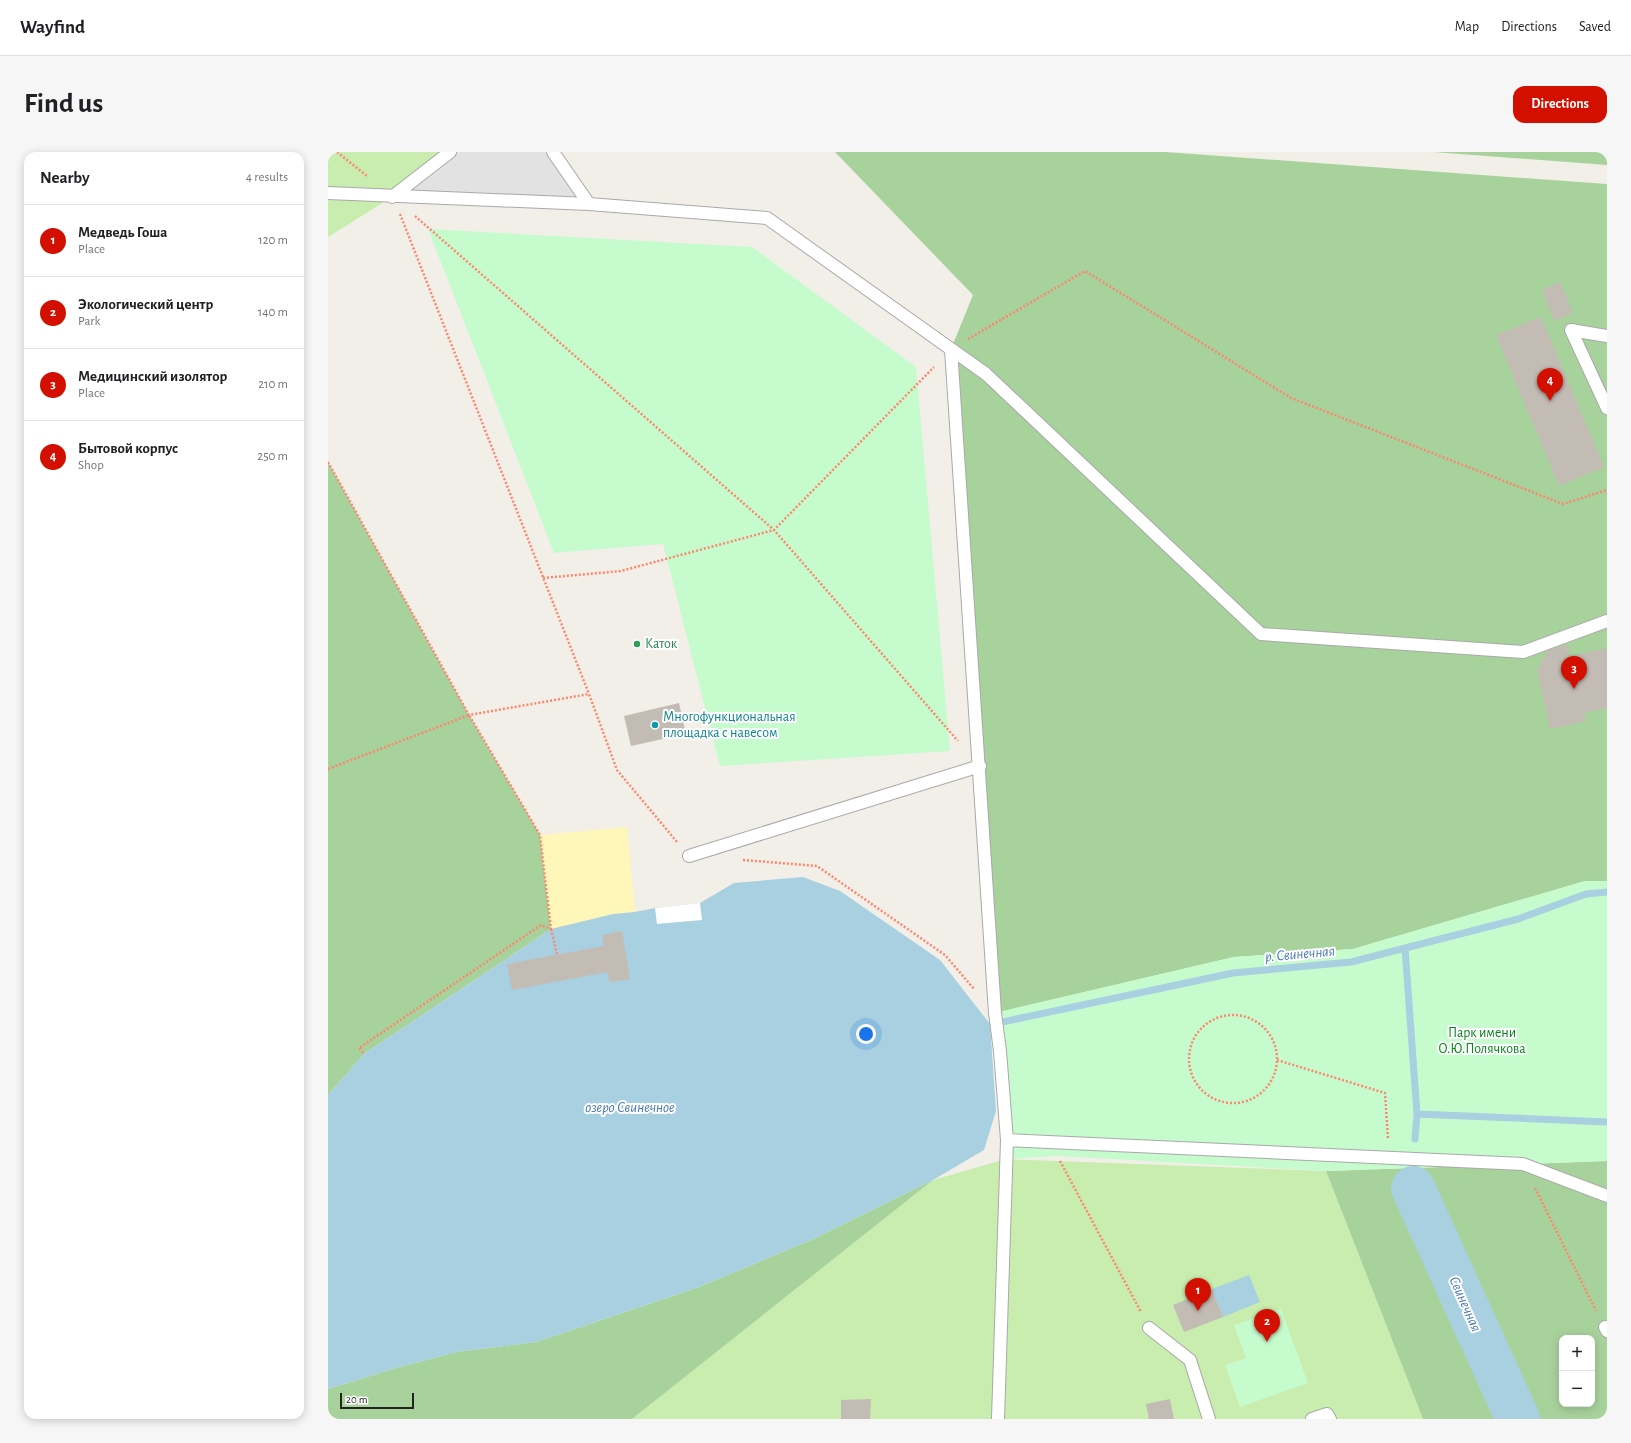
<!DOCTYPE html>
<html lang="en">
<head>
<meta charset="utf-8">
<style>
	:root { --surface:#fff; --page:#f6f6f6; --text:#202124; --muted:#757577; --line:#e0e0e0; --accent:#d30f00 }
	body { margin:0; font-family:"Alegreya Sans",sans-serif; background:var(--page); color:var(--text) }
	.controls { position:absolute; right:12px; bottom:12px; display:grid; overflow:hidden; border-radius:8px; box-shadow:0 2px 10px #0003 }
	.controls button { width:36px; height:36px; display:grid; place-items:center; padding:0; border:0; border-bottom:1px solid var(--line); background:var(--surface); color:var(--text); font:20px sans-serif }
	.scale { position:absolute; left:12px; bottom:10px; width:74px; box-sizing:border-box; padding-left:4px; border:2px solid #222; border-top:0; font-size:11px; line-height:14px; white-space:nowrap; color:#222; -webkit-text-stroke:3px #fff; paint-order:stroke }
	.you { position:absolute; left:538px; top:882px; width:14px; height:14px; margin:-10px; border:3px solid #fff; border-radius:50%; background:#1a73e8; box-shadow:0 0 0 6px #1a73e833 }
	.badge { display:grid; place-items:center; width:26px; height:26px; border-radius:50%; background:var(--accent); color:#fff; font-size:13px; font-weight:700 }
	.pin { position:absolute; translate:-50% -33px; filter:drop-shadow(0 1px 2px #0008) }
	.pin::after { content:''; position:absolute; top:21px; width:14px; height:12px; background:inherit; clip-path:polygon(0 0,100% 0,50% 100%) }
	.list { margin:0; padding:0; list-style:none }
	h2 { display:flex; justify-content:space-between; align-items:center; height:52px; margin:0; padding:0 16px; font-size:17px }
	h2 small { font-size:13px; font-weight:400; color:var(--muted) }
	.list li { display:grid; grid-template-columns:26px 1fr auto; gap:12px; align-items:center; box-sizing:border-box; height:72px; padding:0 16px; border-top:1px solid var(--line) }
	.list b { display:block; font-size:15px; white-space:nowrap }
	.list p { margin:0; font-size:13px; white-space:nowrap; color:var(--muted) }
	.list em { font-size:13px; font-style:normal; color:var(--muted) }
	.map { position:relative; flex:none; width:1279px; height:1267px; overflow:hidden; border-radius:12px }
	header { display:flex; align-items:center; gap:24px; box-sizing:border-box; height:56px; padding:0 20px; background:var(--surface); border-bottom:1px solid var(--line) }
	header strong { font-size:19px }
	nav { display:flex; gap:22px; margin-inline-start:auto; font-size:14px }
	.intro { display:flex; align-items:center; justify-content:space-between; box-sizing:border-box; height:96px; padding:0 24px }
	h1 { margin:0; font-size:28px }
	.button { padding:10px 18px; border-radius:12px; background:var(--accent); color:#fff; font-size:14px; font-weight:700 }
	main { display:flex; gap:24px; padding:0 24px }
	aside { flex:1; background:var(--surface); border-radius:12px; box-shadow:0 2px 10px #0003 }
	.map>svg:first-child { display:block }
</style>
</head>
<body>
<header>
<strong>Wayfind</strong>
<nav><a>Map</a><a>Directions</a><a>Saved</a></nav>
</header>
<div class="intro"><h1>Find us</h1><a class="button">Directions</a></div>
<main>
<aside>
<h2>Nearby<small>4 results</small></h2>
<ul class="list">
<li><span class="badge">1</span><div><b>Медведь Гоша</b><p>Place</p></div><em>120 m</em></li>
<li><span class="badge">2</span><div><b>Экологический центр</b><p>Park</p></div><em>140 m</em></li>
<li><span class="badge">3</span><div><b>Медицинский изолятор</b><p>Place</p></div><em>210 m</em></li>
<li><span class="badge">4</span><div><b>Бытовой корпус</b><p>Shop</p></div><em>250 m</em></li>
</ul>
</aside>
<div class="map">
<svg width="1279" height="1267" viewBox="0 0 1279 1267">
	<rect width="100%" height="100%" fill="#f2efe8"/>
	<path fill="#c8edae" d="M 0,0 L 122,0 L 64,45 L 0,85 Z
		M 678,1007 L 998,1019 L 1095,1267 L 304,1267 L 605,1028 Z"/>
	<path fill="#a8d29c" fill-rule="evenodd" d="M 507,0 L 837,0 L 1279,32 L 1279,729 L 1257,729 L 1025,797 L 906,805 L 667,861 L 623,197 L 645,143 Z
		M 1105,0 L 1279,0 L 1279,13 Z
		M 0,310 L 141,563 L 212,683 L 223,777 L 36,902 L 0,943 Z
		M 1279,1009 L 1279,1267 L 1095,1267 L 998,1019 ZM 1234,1186 L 1264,1186 L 1264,1252 L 1234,1252 Z
		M 605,1028 L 304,1267 L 0,1267 L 0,1237 L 68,1216 L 128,1200 L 208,1190 L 371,1135 L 483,1088 Z"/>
	<path fill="#fff6b9" d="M 299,675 L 307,760 L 223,777 L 212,683 Z"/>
	<path fill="#c6fbce" d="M 100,77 L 424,95 L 588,215 L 622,599 L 392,614 L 335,392 L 226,401 Z
		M 1257,729 L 1279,729 L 1279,1009 L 998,1019 L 729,1004 L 678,1007 L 667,861 L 906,805 L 1025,797 Z
		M 953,1157 L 980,1231 L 912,1255 L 897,1213 L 918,1206 L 906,1173 Z"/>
	<path fill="#e2e2e2" d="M 122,0 L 225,0 L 261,52 L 64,45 Z"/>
	<path fill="#a8d0e0" d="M 475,725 L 512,739 L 612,808 L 662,872 L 668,959 L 656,998 L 605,1028 L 483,1088 L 371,1135 L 208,1190 L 128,1200 L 68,1216 L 0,1237 L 0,943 L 36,902 L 223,777 L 285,762 L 307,760 L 327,756 L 372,751 L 406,731 Z
		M 921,1123 L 932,1150 L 895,1165 L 884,1137 Z"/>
	<path fill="#fff" d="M 372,751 L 374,768 L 329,772 L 327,756 Z"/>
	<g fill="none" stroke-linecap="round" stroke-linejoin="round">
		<path stroke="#a8d0e0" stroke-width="7" d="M 1077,796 L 1089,962 L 1087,987
			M 665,872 L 905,821 L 1023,810 L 1190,767 L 1258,742 L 1279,740
			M 1089,962 L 1279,970
			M 1085,1036 L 1086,1027"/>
		<path stroke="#a8d0e0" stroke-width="44" d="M 1085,1036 L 1190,1267"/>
	</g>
	<path fill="#c3bcb4" d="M 1232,130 L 1245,161 L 1226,169 L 1214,138 Z
		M 1213,165 L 1276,315 L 1231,334 L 1168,183 Z
		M 1240,493 L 1242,504 L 1279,496 L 1279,556 L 1256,561 L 1258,569 L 1222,577 L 1209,518 L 1220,498 Z
		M 351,551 L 358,582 L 303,594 L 296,564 Z
		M 294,779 L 302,827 L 282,830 L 279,820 L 184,838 L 179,812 L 276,794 L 274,783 Z
		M 884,1137 L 895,1165 L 856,1180 L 845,1153 Z
		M 543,1247 L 542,1267 L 513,1267 L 513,1248 Z
		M 842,1247 L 846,1267 L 821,1267 L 818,1252 Z"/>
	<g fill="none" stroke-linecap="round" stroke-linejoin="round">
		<defs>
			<path id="service" d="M 225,0 L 261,52
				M 0,41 L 261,52 L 439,66 L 658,222 L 933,482 L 1195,500 L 1279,469
				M 64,45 L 122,0
				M 1279,184 L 1243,178 L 1279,256
				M 623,197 L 667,861 L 672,899 L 679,988
				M 361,704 L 652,614
				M 1277,1175 L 1279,1179
				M 821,1176 L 862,1208 L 881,1267
				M 670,1267 L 679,988 L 1195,1012 L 1279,1044
				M 984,1267 L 999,1262 L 1002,1267"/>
		</defs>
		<use href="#service" stroke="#a9a9a9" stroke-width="14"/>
		<path stroke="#fe866d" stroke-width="2.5" stroke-dasharray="2 2" stroke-linecap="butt" d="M 9,0 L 39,24
			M 72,62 L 261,542
			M 87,64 L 446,378 L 630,589
			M 640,187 L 757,119 L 963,246 L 1235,352 L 1279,338
			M 0,310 L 141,563 L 261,542 L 289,618 L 349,690
			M 215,426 L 293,419 L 446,378 L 606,215
			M 0,617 L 141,563 L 212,683 L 223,777 L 213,773 L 31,896 L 36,902
			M 415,708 L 489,714 L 617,803 L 646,837
			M 223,777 L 229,802
			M861 907a44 44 0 1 1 88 0a44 44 0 1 1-88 0Z
			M 949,908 L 1057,941 L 1060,987
			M 732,1009 L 813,1160
			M 1207,1036 L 1268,1159"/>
		<use href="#service" stroke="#fff" stroke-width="12"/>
	</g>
	<circle fill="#2e9e5b" stroke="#fff" stroke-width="1.5" cx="309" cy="492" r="4"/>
	<circle fill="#0f9aa8" stroke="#fff" stroke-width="1.5" cx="327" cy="573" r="4"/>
	<g text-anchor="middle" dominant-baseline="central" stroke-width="4" stroke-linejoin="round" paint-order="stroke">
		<g font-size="14" fill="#27864d" stroke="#fff" text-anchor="start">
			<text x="317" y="492">Каток</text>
		</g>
		<g font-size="14" fill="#0d838f" stroke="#fff" text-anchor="start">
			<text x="335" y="565">Многофункциональная<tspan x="335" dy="16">площадка с навесом</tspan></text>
		</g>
		<g font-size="14" fill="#08871c" stroke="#fff">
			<text x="1154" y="881">Парк имени<tspan x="1154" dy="16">О.Ю.Полячкова</tspan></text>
		</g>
		<g font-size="15" font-style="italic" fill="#4978b6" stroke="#fff">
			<text transform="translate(972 802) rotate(-5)">р. Свинечная</text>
			<text x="302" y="955">озеро Свинечное</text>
			<text transform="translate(1137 1152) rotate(66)">Свинечная</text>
		</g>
	</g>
</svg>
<div class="controls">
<button>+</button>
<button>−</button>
</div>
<div class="scale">20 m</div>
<div class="you"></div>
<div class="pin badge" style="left:870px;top:1159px">1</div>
<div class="pin badge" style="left:939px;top:1190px">2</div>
<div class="pin badge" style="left:1246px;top:537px">3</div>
<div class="pin badge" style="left:1222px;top:249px">4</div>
</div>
</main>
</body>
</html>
